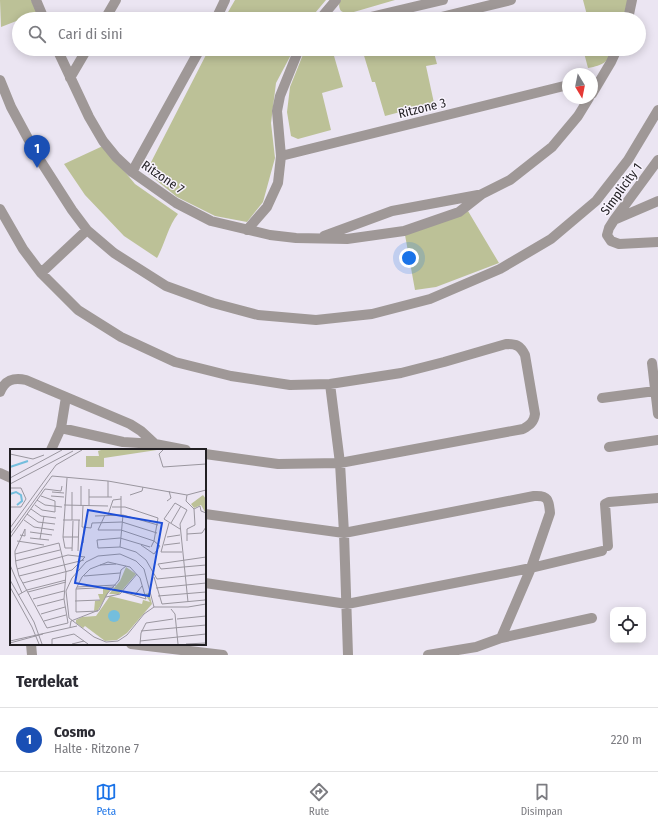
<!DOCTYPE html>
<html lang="id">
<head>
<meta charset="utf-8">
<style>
	:root { --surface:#fff; --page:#f7f7f7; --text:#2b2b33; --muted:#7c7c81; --line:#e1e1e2; --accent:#1a73e8 }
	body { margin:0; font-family:"Fira Sans Condensed",sans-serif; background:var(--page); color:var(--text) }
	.controls { position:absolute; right:12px; bottom:12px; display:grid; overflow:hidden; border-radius:8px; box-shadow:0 2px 10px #0003 }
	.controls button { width:36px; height:36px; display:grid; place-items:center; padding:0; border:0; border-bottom:1px solid var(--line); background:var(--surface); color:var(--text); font:20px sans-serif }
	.compass { position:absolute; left:562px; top:68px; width:36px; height:36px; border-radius:50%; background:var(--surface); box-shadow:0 2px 10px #0003; rotate:170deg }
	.you { position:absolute; left:409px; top:258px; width:14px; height:14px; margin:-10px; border:3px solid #fff; border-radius:50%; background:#1a73e8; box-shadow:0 0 0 6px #1a73e833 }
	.badge { display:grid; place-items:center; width:26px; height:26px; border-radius:50%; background:var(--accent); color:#fff; font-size:13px; font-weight:700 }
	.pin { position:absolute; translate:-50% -33px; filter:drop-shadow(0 1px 2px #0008) }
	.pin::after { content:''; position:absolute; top:21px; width:14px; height:12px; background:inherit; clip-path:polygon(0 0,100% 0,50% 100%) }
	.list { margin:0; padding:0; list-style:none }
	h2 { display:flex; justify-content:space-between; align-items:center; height:52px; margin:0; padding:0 16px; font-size:17px }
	h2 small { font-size:13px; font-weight:400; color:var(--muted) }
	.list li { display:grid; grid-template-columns:26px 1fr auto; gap:12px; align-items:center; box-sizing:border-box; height:64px; padding:0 16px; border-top:1px solid var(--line) }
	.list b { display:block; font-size:15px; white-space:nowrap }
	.list p { margin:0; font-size:13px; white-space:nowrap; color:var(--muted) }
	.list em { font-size:13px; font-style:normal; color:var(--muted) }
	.icon { flex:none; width:22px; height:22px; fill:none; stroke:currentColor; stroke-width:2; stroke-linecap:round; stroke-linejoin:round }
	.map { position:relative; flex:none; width:658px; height:655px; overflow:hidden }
	.search { position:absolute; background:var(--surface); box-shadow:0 2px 10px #0003; left:12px; right:12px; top:12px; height:44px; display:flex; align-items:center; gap:10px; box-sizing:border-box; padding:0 14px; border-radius:22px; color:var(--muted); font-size:15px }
	.sheet { height:116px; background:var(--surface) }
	nav { display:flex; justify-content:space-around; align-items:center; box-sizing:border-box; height:56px; border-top:1px solid var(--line); background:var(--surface); font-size:11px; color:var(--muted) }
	nav a { display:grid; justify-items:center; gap:2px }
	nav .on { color:var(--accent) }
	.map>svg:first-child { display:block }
</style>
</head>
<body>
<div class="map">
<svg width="658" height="655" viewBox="0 0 658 655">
	<rect width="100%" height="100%" fill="#ebe5f2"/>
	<path fill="#bcc197" d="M 0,0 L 31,0 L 37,13 L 1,27 Z
		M 235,0 L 326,0 L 310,19 L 224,19 Z
		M 341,0 L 395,0 L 347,14 L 341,11 C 339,8 338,4 341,0 Z
		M 583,0 L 632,0 L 626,19 L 588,19 Z
		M 209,49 L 294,49 L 276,83 L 271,123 L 275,158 L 263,202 L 247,222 L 215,216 L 177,197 L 146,172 Z
		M 318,49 L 332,49 L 343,87 L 322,93 L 331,130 L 298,139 L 291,136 L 287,112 L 290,87 L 304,52 Z
		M 362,49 L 433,49 L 437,64 L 426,66 L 434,103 L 385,116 L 375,82 L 372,82 Z
		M 583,49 L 615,49 C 606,63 604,65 588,68 Z
		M 105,145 L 115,160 L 135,184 L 178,214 C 168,226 165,244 157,258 L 124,236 L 85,195 L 64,164 Z
		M 468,211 L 499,263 L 436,287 L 415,290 L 405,235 Z"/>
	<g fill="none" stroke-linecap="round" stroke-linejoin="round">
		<path stroke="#9f9897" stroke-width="10" d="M 36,0 L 44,19
			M 105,19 L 116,0
			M 216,19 L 225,0
			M 320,19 L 336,0
			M 362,19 L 443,0
			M 433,19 L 511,0
			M 628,19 L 632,0
			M 57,49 L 89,117 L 103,141 L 116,157 L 132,172 L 176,203 L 211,221 L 270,235 L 296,238 L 347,239 L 404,231 L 459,212 L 482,194 L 510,180 L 552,147 L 578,116 L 589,98
			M 70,78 L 87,49
			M 0,80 L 11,107 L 38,157 L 72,210 L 87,230 L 114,253 L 166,286 L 213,303 L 258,315 L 316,320 L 372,314 L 430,299 L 500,269 L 551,239 L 596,201 L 628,160 L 658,110
			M 592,94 L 611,62 L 617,49
			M 281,156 L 568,85
			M 658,160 L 614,220 L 609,228 L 607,235 L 611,241 L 619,244 L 658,242
			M 132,172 L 200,49
			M 0,209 L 23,249 L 41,273 L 78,310 L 121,337 L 175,362 L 231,376 L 290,385 L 330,384 L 401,373 L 444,362 L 506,344 C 516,344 520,345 525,355 L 535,414 C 534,422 530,425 523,429 L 340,463 L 278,464 L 205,454
			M 614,220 L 658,201
			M 247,230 L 267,207 L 278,183 L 281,156 L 277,111 L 280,96 L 299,49
			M 324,236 L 392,211 L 478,195
			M 41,273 L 87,230
			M 652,363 L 658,414
			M 330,384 L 340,463 L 344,533 L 348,655
			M 0,392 C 5,380 13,377 26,380 L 130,424 L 141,431 L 155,444
			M 602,398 L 655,391
			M 61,428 L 123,442 L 155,444 L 186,450
			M 609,447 L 658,440
			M 51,450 L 61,428 L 66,397
			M 0,473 L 11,478
			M 205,514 L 344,533 L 534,496 C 548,495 549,500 550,513 L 531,568 L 501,638
			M 608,546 L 605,504 L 609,502 L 658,498
			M 205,583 L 347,604 L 531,568 L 602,551
			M 31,644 L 32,655
			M 131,644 L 223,655
			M 428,655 L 476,647 L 501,638 L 592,618"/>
	</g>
	<g text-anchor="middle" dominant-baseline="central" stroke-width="3" stroke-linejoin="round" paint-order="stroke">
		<g font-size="13" fill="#211f23" stroke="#f8f3fd">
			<text transform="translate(422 108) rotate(-14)">Ritzone 3</text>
			<text transform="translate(163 177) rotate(34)">Ritzone 7</text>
			<text transform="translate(621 189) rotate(-54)">Simplicity 1</text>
		</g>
	</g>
	<g transform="translate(10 449)">
		<rect width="196" height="196" fill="#ebe5f2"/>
		<path d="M 91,1 L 147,1 L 94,9 L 94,18 L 76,18 L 76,7 L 89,7 L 88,2 ZM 193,46 L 196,50 L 195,63 L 191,56 L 184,59 L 181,55 ZM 116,118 L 126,125 L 109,145 L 99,145 L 110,132 ZM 101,139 L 88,161 L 84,162 L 85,152 L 90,151 L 88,145 L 93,145 L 93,140 ZM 139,144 L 142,155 L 117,184 L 107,191 L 95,192 L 75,177 L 73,179 L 66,174 L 66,171 L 72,168 L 86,167 L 100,147 L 132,155 L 133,151 L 140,153 L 135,145 Z" fill="#bcc197"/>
		<path d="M98 167a6 6 0 1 1 12 0a6 6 0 1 1-12 0Z" fill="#74bedd"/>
		<path fill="none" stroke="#74bedd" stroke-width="2" d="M 0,18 L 18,12M 0,45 L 6,43 L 11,46 L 12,52 L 7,56"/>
		<path fill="none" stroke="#9a969f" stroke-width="1" d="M 153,1 L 149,5 L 153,18 L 196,15M 0,5 L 23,10 L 34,6M 0,29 L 52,1M 57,29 L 53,88 L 55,99 L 62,99M 0,35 L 63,2M 0,39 L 11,39 L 16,50 L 11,58 L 0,58M 79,40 L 79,57M 42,43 L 54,44M 120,46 L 132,42 L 133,38M 41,47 L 54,48M 79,48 L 102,48M 98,48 L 98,32M 27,51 L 35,56 L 52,58M 157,52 L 161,49 L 159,42M 25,56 L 32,61 L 45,63 L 45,52 L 31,47M 54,56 L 98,57M 71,57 L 71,37M 73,57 L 72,78 L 81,79 L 82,74M 102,58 L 115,58 L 148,69 L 144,92 L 150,97 L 144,105 L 131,96M 21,60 L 31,67 L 46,69M 184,60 L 190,57 L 191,62 L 196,64M 17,65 L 28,73 L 45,75M 95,66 L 88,81 L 111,81 L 144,92 L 141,98M 98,66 L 103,51 L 111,50M 111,66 L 111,47M 85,67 L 113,66 L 148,76M 14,71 L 24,78 L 44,81M 53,71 L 70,71M 62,71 L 62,43M 82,74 L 112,73 L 147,84M 159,74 L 151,103 L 172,103M 161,74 L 171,57M 0,79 L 46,16 L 72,1M 170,80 L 154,70 L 165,54 L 177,61 L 170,75 L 178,153M 20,83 L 42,86M 0,85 L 42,27 L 98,32 L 177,46 L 196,41M 177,85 L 192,84 L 196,78M 10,86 L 15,87 L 15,80M 53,88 L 68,88M 157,88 L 170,86M 0,89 L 35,40 L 51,42 L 52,37M 20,89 L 39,91M 30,90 L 34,67M 7,92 L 34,96M 177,92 L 177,80 L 185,76 L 184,60 L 176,52 L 177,46M 73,94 L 74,79M 154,96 L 170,94M 110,98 L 113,66M 140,98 L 110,89 L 87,91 L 88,99 L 110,98 L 126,103 L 136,111 L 147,130 L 196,125M 62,102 L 63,72M 68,102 L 69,71M 5,105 L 49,94 L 56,123 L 54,150 L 58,174 L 37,179 L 9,127 L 6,115 L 5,105 L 5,102 L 15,80M 196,108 L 148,115 L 151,120 L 196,116M 5,112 L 50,101M 0,116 L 12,144M 90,116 L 106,115M 7,120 L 58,106 L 75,108 L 62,121 L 13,134M 9,127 L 74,111M 74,127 L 110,124M 144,128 L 152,155 L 195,151 L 196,148M 0,131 L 24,173 L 32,195M 0,138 L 22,178 L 29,195M 67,138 L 106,136M 146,139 L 196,134M 66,140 L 104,138M 18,143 L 56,133M 8,146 L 17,141 L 56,131M 124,147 L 132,137M 148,147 L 196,143M 96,148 L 110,145 L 127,125M 23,150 L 54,142M 65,152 L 90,151M 27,157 L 54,150M 144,158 L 134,120 L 126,112 L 110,105 L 88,107 L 76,113 L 62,129 L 56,142 L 59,169 L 84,188 L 96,193 L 108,192 L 117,186 L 134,165 L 144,158 L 178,158 L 196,155M 161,160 L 165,165 L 168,195M 88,162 L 66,163 L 66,140 L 72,128 L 80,120 L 98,113 L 120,118 L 130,129 L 136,150 L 113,143M 31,165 L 55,158M 167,170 L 196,167M 34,172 L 56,166M 60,178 L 61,172 L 89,161 L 97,145 L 109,131 L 111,121 L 116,117M 131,182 L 196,176M 0,192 L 67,177M 130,192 L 196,185M 0,194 L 33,185M 42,195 L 42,190 L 64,185 L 78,195M 62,195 L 74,192M 130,195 L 131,184 L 136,174 L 163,170M 176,195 L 196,194"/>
		<path fill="#1d4ed8" fill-opacity="0.15" stroke="#1d4ed8" stroke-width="2" d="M 78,61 L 152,74 L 139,147 L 65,134 Z"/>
		<rect width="196" height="196" fill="none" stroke="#211f23" stroke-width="2"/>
	</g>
</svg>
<div class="controls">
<button><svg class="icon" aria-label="locate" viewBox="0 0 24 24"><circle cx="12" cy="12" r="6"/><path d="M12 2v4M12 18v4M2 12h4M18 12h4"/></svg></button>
</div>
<svg class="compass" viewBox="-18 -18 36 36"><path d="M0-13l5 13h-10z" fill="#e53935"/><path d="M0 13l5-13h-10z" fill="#7c7c81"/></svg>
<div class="you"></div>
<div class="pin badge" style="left:37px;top:168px;background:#1a4fb4">1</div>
<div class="search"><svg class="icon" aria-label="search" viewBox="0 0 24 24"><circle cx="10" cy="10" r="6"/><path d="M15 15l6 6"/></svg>Cari di sini</div>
</div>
<section class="sheet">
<h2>Terdekat<small></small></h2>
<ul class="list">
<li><span class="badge" style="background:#1a4fb4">1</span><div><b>Cosmo</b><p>Halte · Ritzone 7</p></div><em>220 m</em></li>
</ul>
</section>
<nav>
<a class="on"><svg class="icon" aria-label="map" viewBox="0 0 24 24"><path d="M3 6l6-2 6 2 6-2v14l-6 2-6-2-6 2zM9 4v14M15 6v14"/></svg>Peta</a>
<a><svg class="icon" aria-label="directions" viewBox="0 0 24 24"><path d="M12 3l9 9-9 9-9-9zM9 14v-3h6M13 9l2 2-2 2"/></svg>Rute</a>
<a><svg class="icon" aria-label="saved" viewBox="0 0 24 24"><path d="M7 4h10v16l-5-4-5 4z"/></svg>Disimpan</a>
</nav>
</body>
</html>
